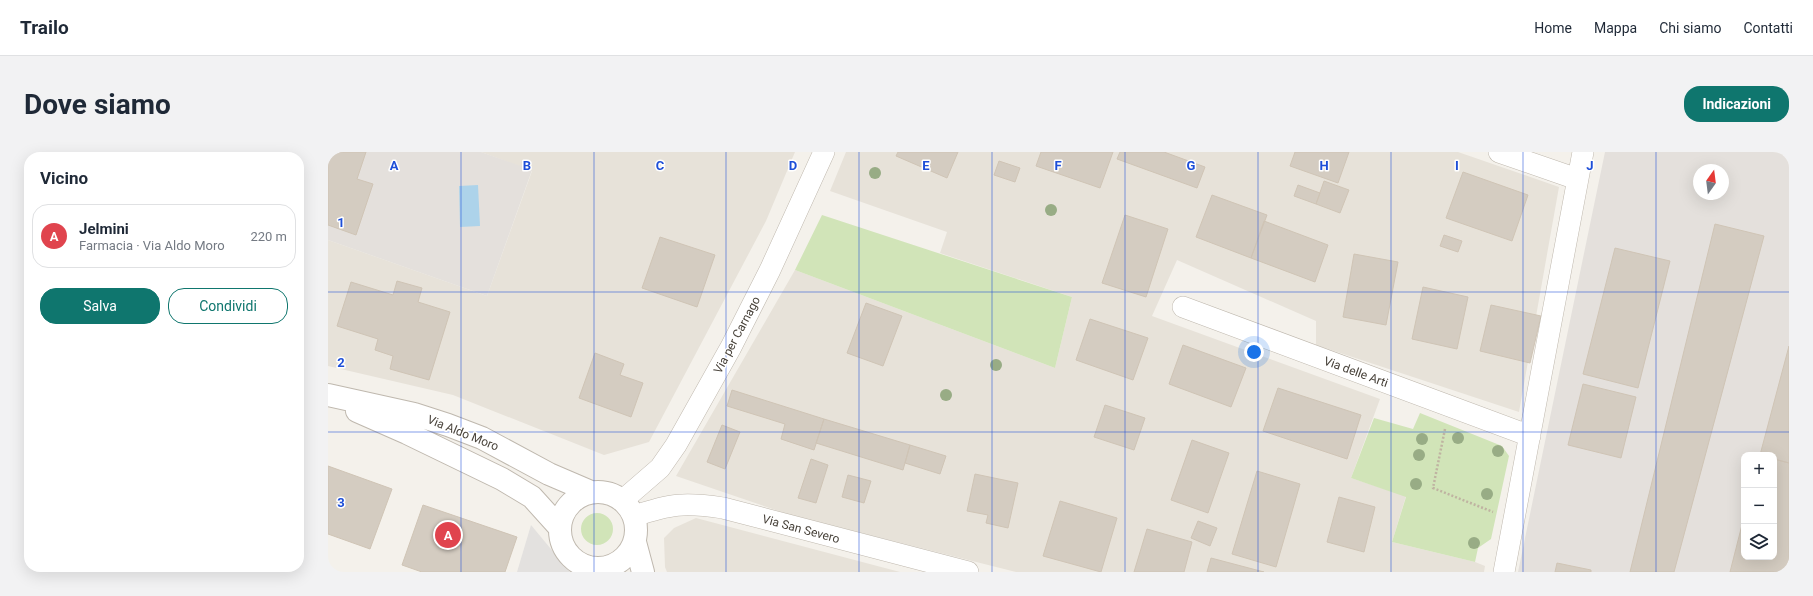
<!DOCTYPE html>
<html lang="it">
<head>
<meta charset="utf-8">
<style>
	:root { --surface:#fff; --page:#f2f2f3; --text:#1f2937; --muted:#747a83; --line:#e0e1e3; --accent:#0f766e }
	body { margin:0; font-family:Roboto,sans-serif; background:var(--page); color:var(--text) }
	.controls { position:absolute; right:12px; bottom:12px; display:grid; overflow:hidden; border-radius:8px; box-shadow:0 4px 16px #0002 }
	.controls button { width:36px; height:36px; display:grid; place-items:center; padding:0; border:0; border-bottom:1px solid var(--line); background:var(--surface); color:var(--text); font:20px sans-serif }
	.compass { position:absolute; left:1365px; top:12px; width:36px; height:36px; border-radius:50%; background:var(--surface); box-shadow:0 4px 16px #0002; rotate:14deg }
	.you { position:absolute; left:926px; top:200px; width:14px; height:14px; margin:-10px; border:3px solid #fff; border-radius:50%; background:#1a73e8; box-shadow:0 0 0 6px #1a73e833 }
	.badge { display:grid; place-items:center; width:26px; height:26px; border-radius:50%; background:var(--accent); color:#fff; font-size:13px; font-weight:700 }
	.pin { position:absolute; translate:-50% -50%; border:2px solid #fff; box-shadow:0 1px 4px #0006 }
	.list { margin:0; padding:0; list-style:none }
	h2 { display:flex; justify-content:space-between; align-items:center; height:52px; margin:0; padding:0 16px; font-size:17px }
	h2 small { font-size:13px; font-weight:400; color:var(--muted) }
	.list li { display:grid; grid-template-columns:26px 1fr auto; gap:12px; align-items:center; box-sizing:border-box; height:64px; margin:0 8px 8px; padding:0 8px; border:1px solid var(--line); border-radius:16px }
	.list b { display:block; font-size:15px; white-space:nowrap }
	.list p { margin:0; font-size:13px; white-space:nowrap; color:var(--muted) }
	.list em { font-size:13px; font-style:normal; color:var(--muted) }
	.actions { display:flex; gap:8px; padding:12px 16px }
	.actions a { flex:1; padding:9px 0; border:1px solid var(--accent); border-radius:16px; text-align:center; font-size:14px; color:var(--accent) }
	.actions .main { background:var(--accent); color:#fff }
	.icon { flex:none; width:22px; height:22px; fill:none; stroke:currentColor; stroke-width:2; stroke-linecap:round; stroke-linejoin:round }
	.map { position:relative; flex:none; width:1461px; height:420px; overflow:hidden; border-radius:16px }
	header { display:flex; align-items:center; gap:24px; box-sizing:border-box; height:56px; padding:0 20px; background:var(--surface); border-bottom:1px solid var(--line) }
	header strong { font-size:19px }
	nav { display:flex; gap:22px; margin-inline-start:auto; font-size:14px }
	.intro { display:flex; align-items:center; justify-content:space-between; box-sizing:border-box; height:96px; padding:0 24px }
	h1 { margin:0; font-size:28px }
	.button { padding:10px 18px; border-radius:16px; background:var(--accent); color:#fff; font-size:14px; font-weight:700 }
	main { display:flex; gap:24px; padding:0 24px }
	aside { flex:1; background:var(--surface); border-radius:16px; box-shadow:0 4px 16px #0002 }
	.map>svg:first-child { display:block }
</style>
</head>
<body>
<header>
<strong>Trailo</strong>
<nav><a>Home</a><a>Mappa</a><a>Chi siamo</a><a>Contatti</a></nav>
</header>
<div class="intro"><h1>Dove siamo</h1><a class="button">Indicazioni</a></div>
<main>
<aside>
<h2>Vicino<small></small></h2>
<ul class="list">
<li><span class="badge" style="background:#e0444e">A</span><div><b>Jelmini</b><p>Farmacia · Via Aldo Moro</p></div><em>220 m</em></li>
</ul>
<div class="actions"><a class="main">Salva</a><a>Condividi</a></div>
</aside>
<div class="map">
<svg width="1461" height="420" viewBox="0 0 1461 420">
	<rect width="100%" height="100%" fill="#f4f1eb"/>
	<path fill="#e7e2d9" d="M 153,0 L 467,0 L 438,69 L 321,290 L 276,303 L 125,243 L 0,214 L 0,88 L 159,144 L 204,19 Z
		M 518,0 L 1130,0 L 1231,35 L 1191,260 L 988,193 L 988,169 L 849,108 L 824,164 L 1052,247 L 1023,326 L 1078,344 L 1064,390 L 1147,410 L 1157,414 L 1156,420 L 688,420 L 462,363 L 348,324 L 467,118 L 727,216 L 744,145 L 612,101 L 619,80 L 502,39 Z
		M 368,366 L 572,420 L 339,420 L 337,415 L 336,386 L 346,376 Z"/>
	<path fill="#e4e0dc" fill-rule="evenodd" d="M 0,0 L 153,0 L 204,18 L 159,144 L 0,88 Z
		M 1277,0 L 1461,0 L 1461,420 L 1190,420 ZM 1371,18 L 1395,18 L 1395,42 L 1371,42 ZM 1416,303 L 1446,303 L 1446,405 L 1416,405 Z"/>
	<path fill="#d1e4b8" d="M 494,63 L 744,145 L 727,216 L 467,118 Z
		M 1092,261 L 1174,294 L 1181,304 L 1163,387 L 1150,396 L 1147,410 L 1064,390 L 1078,345 L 1023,326 L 1046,266 L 1085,277 Z
		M253 377a16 16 0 1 1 32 0a16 16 0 1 1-32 0Z"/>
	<path fill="#e3e1df" d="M 203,373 L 242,420 L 189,420 Z"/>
	<path fill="#add3ea" d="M 150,33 L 152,74 L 132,75 L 131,34 Z"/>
	<path fill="#d4ccc1" stroke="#cfc4b5" d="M 0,0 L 38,0 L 29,27 L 45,32 L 28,83 L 0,73 Z
		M 570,0 L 630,0 L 619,26 L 568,4 Z
		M 713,0 L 785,0 L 772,36 L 708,14 Z
		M 792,0 L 836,0 L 877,15 L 869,36 L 789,7 Z
		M 967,0 L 1021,0 L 1010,31 L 962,14 Z
		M 671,9 L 692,16 L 687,30 L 666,23 Z
		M 1135,20 L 1200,43 L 1184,89 L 1118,66 Z
		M 996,29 L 1021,38 L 1012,61 L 988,52 Z
		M 970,33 L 992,41 L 988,52 L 966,44 Z
		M 884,43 L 939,63 L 923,106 L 868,85 Z
		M 797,63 L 840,77 L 818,145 L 774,131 Z
		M 936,69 L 1000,93 L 987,130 L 923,106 Z
		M 1387,72 L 1436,84 L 1346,420 L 1302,420 Z
		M 1116,83 L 1134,89 L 1130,100 L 1112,94 Z
		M 332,85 L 387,103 L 369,155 L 314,136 Z
		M 1287,96 L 1342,109 L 1310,236 L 1255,222 Z
		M 1026,102 L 1070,110 L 1058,173 L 1015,165 Z
		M 69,129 L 94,136 L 90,150 L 122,160 L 101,228 L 62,217 L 65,204 L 47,198 L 50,187 L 9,174 L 23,130 L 65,143 Z
		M 1095,135 L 1140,145 L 1129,197 L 1084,187 Z
		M 538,151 L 574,164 L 555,214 L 519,201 Z
		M 1163,153 L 1213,164 L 1202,211 L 1152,199 Z
		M 762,167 L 820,186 L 805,228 L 748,208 Z
		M 855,193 L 918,216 L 903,255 L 841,232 Z
		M 1461,194 L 1461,311 L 1446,307 L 1446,303 L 1432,303 Z
		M 267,201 L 296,212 L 292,223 L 315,231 L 303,265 L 251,246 Z
		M 1255,232 L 1308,245 L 1293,306 L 1240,293 Z
		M 950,236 L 1033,263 L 1019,307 L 935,279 Z
		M 404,238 L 496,267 L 486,298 L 453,287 L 457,272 L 399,254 Z
		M 777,253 L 817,266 L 806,298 L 766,285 Z
		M 496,267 L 582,293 L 575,318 L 488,291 Z
		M 394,273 L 412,280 L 397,317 L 379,310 Z
		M 864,288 L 901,301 L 880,361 L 843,348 Z
		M 582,293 L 618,304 L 612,322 L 577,311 Z
		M 483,307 L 500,313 L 488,351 L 470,346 Z
		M 1446,307 L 1461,311 L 1461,420 L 1402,420 L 1416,365 L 1416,405 L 1446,405 Z
		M 0,314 L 64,337 L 42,397 L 0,382 Z
		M 929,319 L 972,332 L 948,415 L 904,402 Z
		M 647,322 L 690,331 L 680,376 L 658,371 L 660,363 L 639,359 Z
		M 520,323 L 543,329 L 536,351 L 514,345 Z
		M 1011,345 L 1047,355 L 1036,400 L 999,390 Z
		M 732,349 L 789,366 L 773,420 L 715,404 Z
		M 95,353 L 189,385 L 177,420 L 94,420 L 74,413 Z
		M 870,369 L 889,376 L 882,394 L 863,386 Z
		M 819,377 L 864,390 L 856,420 L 806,420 Z
		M 883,406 L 936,420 L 879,420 Z
		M 1229,411 L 1263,418 L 1263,420 L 1227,420 Z"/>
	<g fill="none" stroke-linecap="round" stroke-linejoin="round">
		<defs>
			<path id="minor" d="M 1171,0 L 1249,27
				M 855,155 L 1202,284
				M 295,348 L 332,316 L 348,293 L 403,195 L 442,118 L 496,0
				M 306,364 C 343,352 356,350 395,356 L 640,420
				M 1176,420 L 1255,0"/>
			<path id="tertiary" d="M 0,243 L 86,262 L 120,273 L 154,286 L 221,322 L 263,340
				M 29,259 L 79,281 L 174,327 L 204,345 L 231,375
				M232 378a38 38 0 1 1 76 0a38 38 0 1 1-76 0Z
				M 307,390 L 315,420"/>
		</defs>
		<use href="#minor" stroke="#bfb8ae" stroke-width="22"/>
		<use href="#tertiary" stroke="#bfb8ae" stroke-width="24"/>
		<path stroke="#bfb3a1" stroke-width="2.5" stroke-dasharray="2 2" stroke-linecap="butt" d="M 1117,277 L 1105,336 L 1165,360"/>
		<use href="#minor" stroke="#fff" stroke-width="21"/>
		<use href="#tertiary" stroke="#fff" stroke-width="22"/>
	</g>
	<g fill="#98ac85">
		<circle cx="547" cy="21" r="6"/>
		<circle cx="723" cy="58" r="6"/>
		<circle cx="668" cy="213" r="6"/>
		<circle cx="618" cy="243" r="6"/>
		<circle cx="1130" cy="286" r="6"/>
		<circle cx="1094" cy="287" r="6"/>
		<circle cx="1170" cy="299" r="6"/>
		<circle cx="1091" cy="303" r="6"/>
		<circle cx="1088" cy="332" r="6"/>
		<circle cx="1159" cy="342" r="6"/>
		<circle cx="1146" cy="391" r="6"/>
	</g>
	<path fill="none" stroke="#1d4ed8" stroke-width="1" stroke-opacity="0.55" d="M 133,0 L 133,420M 266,0 L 266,420M 398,0 L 398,420M 531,0 L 531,420M 664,0 L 664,420M 797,0 L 797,420M 930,0 L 930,420M 1063,0 L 1063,420M 1195,0 L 1195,420M 1328,0 L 1328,420M 0,140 L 1461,140M 0,280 L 1461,280"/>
	<g text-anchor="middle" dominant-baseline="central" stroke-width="3" stroke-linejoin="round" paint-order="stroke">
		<g font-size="12" fill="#474139" stroke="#fff">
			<text transform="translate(409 183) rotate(-62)">Via per Carnago</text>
			<text transform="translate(1028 220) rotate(20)">Via delle Arti</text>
			<text transform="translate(135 281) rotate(22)">Via Aldo Moro</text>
			<text transform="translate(473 377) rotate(15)">Via San Severo</text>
		</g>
	</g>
	<g font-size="13" text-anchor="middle" font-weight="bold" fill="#1d4ed8" stroke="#fff" stroke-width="3" stroke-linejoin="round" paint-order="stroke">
		<text x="66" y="18">A</text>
		<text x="199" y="18">B</text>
		<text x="332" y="18">C</text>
		<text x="465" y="18">D</text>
		<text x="598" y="18">E</text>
		<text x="730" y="18">F</text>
		<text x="863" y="18">G</text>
		<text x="996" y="18">H</text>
		<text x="1129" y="18">I</text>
		<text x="1262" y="18">J</text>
		<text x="13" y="75">1</text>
		<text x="13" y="215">2</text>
		<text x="13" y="355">3</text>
	</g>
</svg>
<div class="controls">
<button>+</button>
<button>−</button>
<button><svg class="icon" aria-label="layers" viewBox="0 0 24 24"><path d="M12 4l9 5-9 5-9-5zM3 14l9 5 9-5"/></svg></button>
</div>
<svg class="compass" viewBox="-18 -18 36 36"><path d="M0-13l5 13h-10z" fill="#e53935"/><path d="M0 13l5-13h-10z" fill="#747a83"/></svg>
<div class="you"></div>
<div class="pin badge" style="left:120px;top:383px;background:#e0444e">A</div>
</div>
</main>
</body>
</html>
